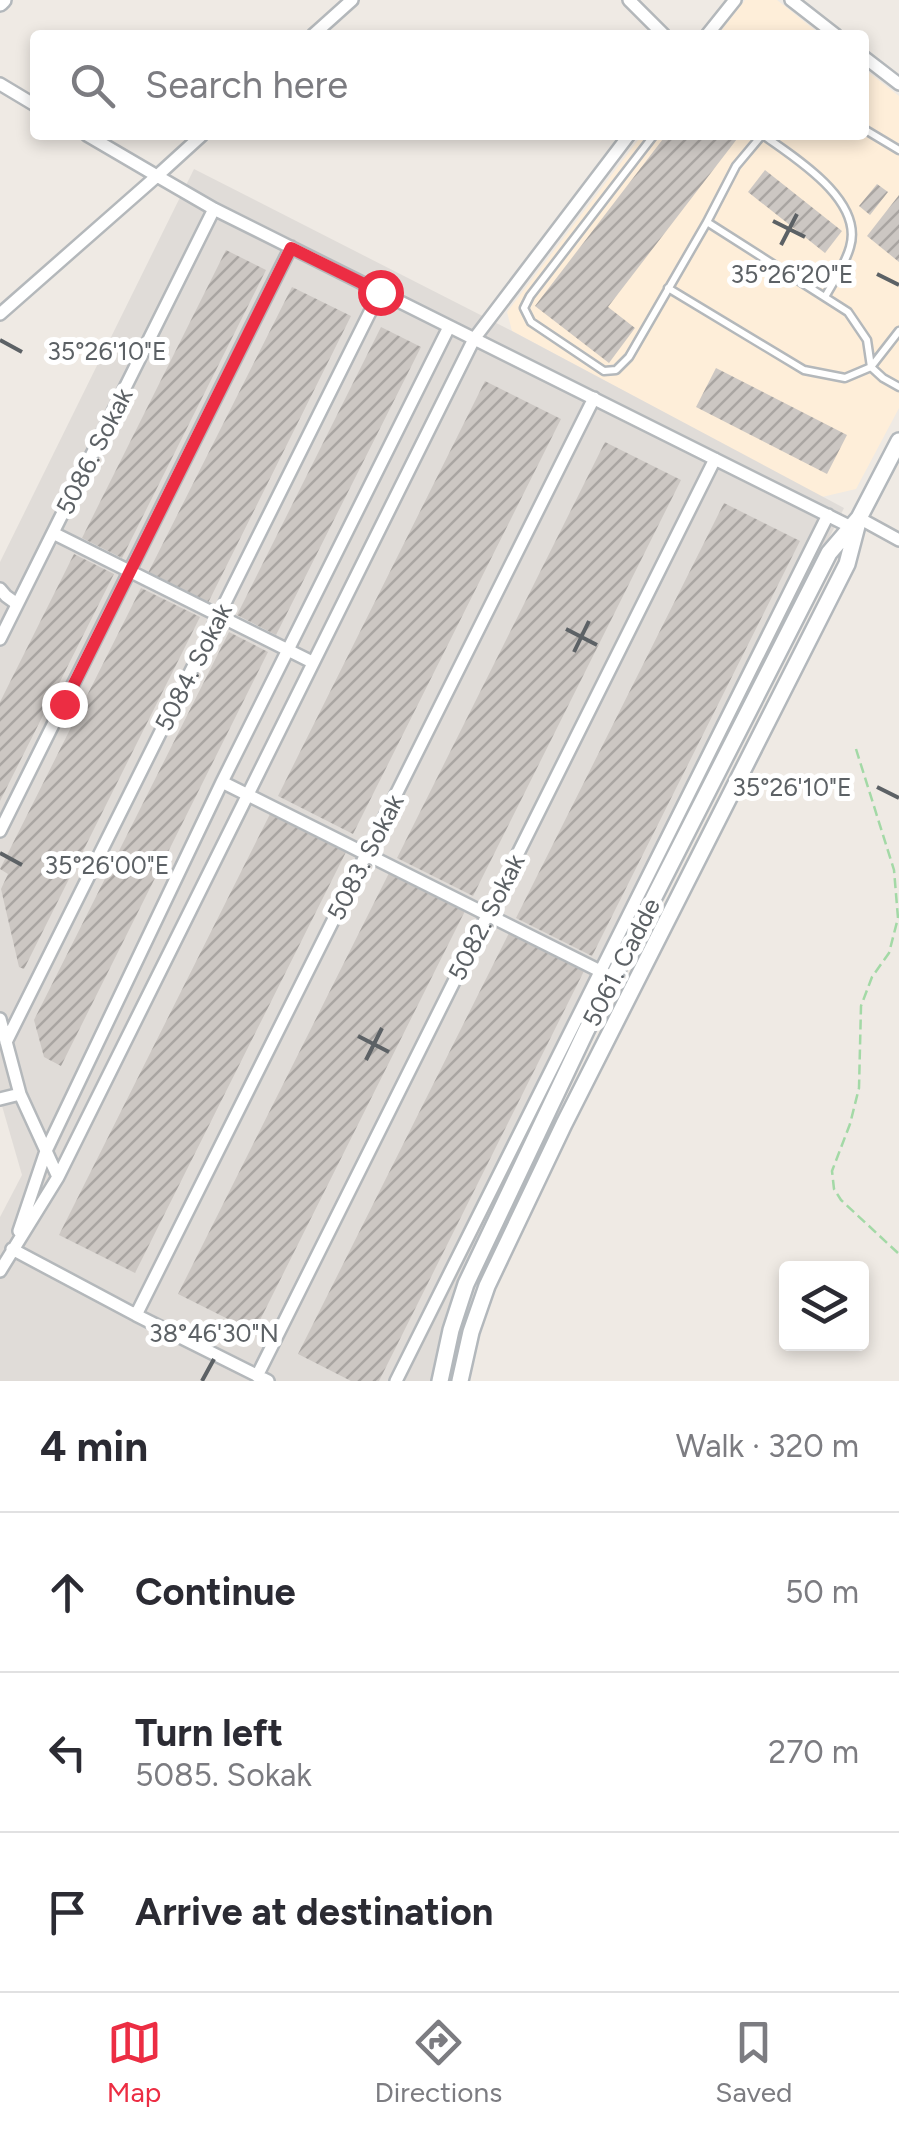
<!DOCTYPE html>
<html lang="en">
<head>
<meta charset="utf-8">
<style>
	:root { --surface:#fff; --page:#f7f7f7; --text:#2b2b33; --muted:#7c7c81; --line:#e1e1e2; --accent:#ec2d43 }
	body { margin:0; font-family:Figtree,sans-serif; background:var(--page); color:var(--text) }
	.controls { position:absolute; right:30px; bottom:30px; display:grid; overflow:hidden; border-radius:10px; box-shadow:0 5px 15px #0003 }
	.controls button { width:90px; height:90px; display:grid; place-items:center; padding:0; border:0; border-bottom:2px solid var(--line); background:var(--surface); color:var(--text); font:50px sans-serif }
	.stop { position:absolute; width:30px; height:30px; margin:-22px; border:8px solid #ec2d43; border-radius:50%; background:#fff }
	.stop.end { background:#ec2d43; border-color:#fff; box-shadow:0 2px 10px #0008 }
	.list { margin:0; padding:0; list-style:none }
	h2 { display:flex; justify-content:space-between; align-items:center; height:130px; margin:0; padding:0 40px; font-size:42px }
	h2 small { font-size:32px; font-weight:400; color:var(--muted) }
	.list li { display:grid; grid-template-columns:65px 1fr auto; gap:30px; align-items:center; box-sizing:border-box; height:160px; padding:0 40px; border-top:2px solid var(--line) }
	.list b { display:block; font-size:38px; white-space:nowrap }
	.list p { margin:0; font-size:32px; white-space:nowrap; color:var(--muted) }
	.list em { font-size:32px; font-style:normal; color:var(--muted) }
	.icon { flex:none; width:55px; height:55px; fill:none; stroke:currentColor; stroke-width:2; stroke-linecap:round; stroke-linejoin:round }
	.map { position:relative; flex:none; width:899px; height:1381px; overflow:hidden }
	.search { position:absolute; background:var(--surface); box-shadow:0 5px 15px #0003; left:30px; right:30px; top:30px; height:110px; display:flex; align-items:center; gap:25px; box-sizing:border-box; padding:0 35px; border-radius:10px; color:var(--muted); font-size:38px }
	.sheet { height:610px; background:var(--surface) }
	nav { display:flex; justify-content:space-around; align-items:center; box-sizing:border-box; height:140px; border-top:2px solid var(--line); background:var(--surface); font-size:28px; color:var(--muted) }
	nav a { display:grid; justify-items:center; gap:5px }
	nav .on { color:var(--accent) }
	.map>svg:first-child { display:block }
</style>
</head>
<body>
<div class="map">
<svg width="899" height="1381" viewBox="0 0 899 1381">
	<defs>
		<pattern id="building-hatch" width="6" height="6" patternUnits="userSpaceOnUse" patternTransform="scale(2.5)"><rect width="6" height="6" fill="#ccc7c3"/><path d="M-1 1l2-2M0 6l6-6M5 7l2-2" fill="none" stroke="#a9a5a2"/></pattern>
	</defs>
	<rect width="100%" height="100%" fill="#efeae4"/>
	<path fill="#feeed9" d="M 745,0 L 777,0 L 821,35 L 718,35 Z
		M 864,69 L 899,96 L 899,408 L 856,489 L 822,497 L 512,331 L 507,312 L 642,135 L 864,135 Z"/>
	<path fill="#e0dcd8" d="M 194,169 L 512,331 L 844,508 L 458,1285 L 433,1381 L 0,1381 L 0,1217 L 22,1175 L 0,1099 L 0,562 Z"/>
	<path fill="url(#building-hatch)" d="M 666,135 L 740,135 L 608,307 L 635,328 L 609,363 L 535,306 Z
		M 765,170 L 842,231 L 825,253 L 748,192 Z
		M 877,184 L 888,192 L 870,215 L 859,206 Z
		M 899,195 L 899,262 L 867,236 Z
		M 226,250 L 266,270 L 122,558 L 82,538 Z
		M 292,287 L 351,316 L 207,605 L 147,575 Z
		M 381,327 L 421,347 L 276,635 L 237,615 Z
		M 716,368 L 847,435 L 827,474 L 696,407 Z
		M 485,381 L 561,419 L 353,834 L 278,796 Z
		M 605,442 L 681,480 L 473,896 L 397,858 Z
		M 724,503 L 800,541 L 592,956 L 516,918 Z
		M 74,554 L 114,574 L 0,801 L 0,702 Z
		M 141,588 L 200,617 L 24,969 L 19,967 L 1,889 L 8,874 L 0,869 Z
		M 229,632 L 268,652 L 61,1066 L 44,1057 L 34,1020 Z
		M 271,812 L 347,850 L 135,1273 L 59,1235 Z
		M 390,871 L 466,909 L 254,1332 L 178,1294 Z
		M 510,931 L 585,969 L 379,1381 L 351,1381 L 298,1354 Z"/>
	<g fill="none" stroke-linecap="round" stroke-linejoin="round">
		<defs>
			<path id="lane" d="M 864,129 L 899,150
				M 654,135 L 530,296 L 524,308 L 531,322 L 604,371 L 616,370 L 629,357 L 707,222 L 848,312 L 867,340 L 871,367 L 883,378 L 899,387
				M 763,135 C 795,158 864,200 850,247 C 845,265 834,281 825,297
				M 707,222 L 736,166 L 762,135
				M 668,288 L 804,370 L 845,378 L 871,367 L 899,331"/>
			<path id="street" d="M 629,0 L 664,35
				M 791,0 L 836,35
				M 313,35 L 352,0
				M 707,35 L 735,0
				M 864,57 L 899,84
				M 0,84 L 35,105
				M 87,135 L 157,176 L 202,135
				M 0,314 L 157,176 L 214,209 L 851,527
				M 859,518 L 899,540
				M 53,533 L 312,662
				M 0,589 L 6,596 L 17,604
				M 0,639 L 214,209
				M 222,782 L 608,975
				M 0,831 L 291,247
				M 0,1019 L 20,1094 L 58,1177
				M 6,1042 L 380,292
				M 0,1099 L 20,1094
				M 19,1231 L 46,1151 L 222,782 L 449,327
				M 12,1249 L 136,1315 L 268,1381
				M 0,1271 L 58,1177 L 474,339 L 629,135
				M 136,1315 L 594,398
				M 257,1376 L 715,459
				M 396,1381 L 828,515"/>
			<path id="secondary" d="M 0,3 L 3,0
				M 440,1381 L 451,1330 L 466,1284 L 586,1031 L 829,553 L 859,518 L 899,441
				M 460,1381 L 471,1332 L 487,1286 L 564,1124 L 847,564 L 858,522"/>
		</defs>
		<use href="#lane" stroke="#b4b8bb" stroke-width="11"/>
		<use href="#street" stroke="#b4b8bb" stroke-width="16"/>
		<use href="#secondary" stroke="#b3b8bc" stroke-width="20"/>
		<path stroke="#a3d9a6" stroke-width="2.5" stroke-dasharray="10 5" stroke-linecap="butt" d="M 856,749 L 894,870 L 898,918 L 889,953 L 872,977 L 861,1006 L 859,1088 L 850,1124 L 832,1171 L 834,1189 L 841,1200 L 899,1254"/>
		<use href="#lane" stroke="#fff" stroke-width="6"/>
		<use href="#street" stroke="#fff" stroke-width="11"/>
		<use href="#secondary" stroke="#fff" stroke-width="15"/>
	</g>
	<g fill="none" stroke-linecap="round" stroke-linejoin="round">
		<path stroke="#ec2d43" stroke-width="12" d="M 64,704 L 291,248 L 380,292"/>
	</g>
	<path fill="none" stroke="#5c6165" stroke-width="4" d="M 773,221 L 805,237M 781,245 L 797,214M 877,274 L 899,285M 0,340 L 22,352M 566,629 L 597,645M 574,652 L 589,621M 877,787 L 899,798M 0,853 L 22,865M 358,1036 L 389,1052M 366,1060 L 382,1028M 202,1381 L 214,1359"/>
	<g text-anchor="middle" dominant-baseline="central" stroke-width="10" stroke-linejoin="round" paint-order="stroke">
		<g font-size="25" fill="#5c6165" stroke="#fff">
			<text transform="translate(94 451) rotate(-63)">5086. Sokak</text>
			<text transform="translate(193 667) rotate(-63)">5084. Sokak</text>
			<text transform="translate(365 857) rotate(-63)">5083. Sokak</text>
			<text transform="translate(486 917) rotate(-63)">5082. Sokak</text>
			<text transform="translate(621 962) rotate(-63)">5061. Cadde</text>
		</g>
	</g>
	<g font-size="25" text-anchor="middle" fill="#5c6165" stroke="#fff" stroke-width="10" stroke-linejoin="round" paint-order="stroke">
		<text x="792" y="283">35°26'20"E</text>
		<text x="107" y="360">35°26'10"E</text>
		<text x="792" y="796">35°26'10"E</text>
		<text x="107" y="874">35°26'00"E</text>
		<text x="214" y="1342">38°46'30"N</text>
	</g>
</svg>
<div class="controls">
<button><svg class="icon" aria-label="layers" viewBox="0 0 24 24"><path d="M12 4l9 5-9 5-9-5zM3 14l9 5 9-5"/></svg></button>
</div>
<div class="stop" style="left:380px;top:292px"></div>
<div class="stop end" style="left:64px;top:704px"></div>
<div class="search"><svg class="icon" aria-label="search" viewBox="0 0 24 24"><circle cx="10" cy="10" r="6"/><path d="M15 15l6 6"/></svg>Search here</div>
</div>
<section class="sheet">
<h2>4 min<small>Walk · 320 m</small></h2>
<ul class="list">
<li><svg class="icon" aria-label="ahead" viewBox="0 0 24 24"><path d="M12 20V5M6 11l6-6 6 6"/></svg><div><b>Continue</b></div><em>50 m</em></li>
<li><svg class="icon" aria-label="left" viewBox="0 0 24 24"><path d="M17 20v-9H6M10 6l-5 5 5 5"/></svg><div><b>Turn left</b><p>5085. Sokak</p></div><em>270 m</em></li>
<li><svg class="icon" aria-label="arrive" viewBox="0 0 24 24"><path d="M6 21V4h12l-3 4 3 4H6"/></svg><div><b>Arrive at destination</b></div></li>
</ul>
</section>
<nav>
<a class="on"><svg class="icon" aria-label="map" viewBox="0 0 24 24"><path d="M3 6l6-2 6 2 6-2v14l-6 2-6-2-6 2zM9 4v14M15 6v14"/></svg>Map</a>
<a><svg class="icon" aria-label="directions" viewBox="0 0 24 24"><path d="M12 3l9 9-9 9-9-9zM9 14v-3h6M13 9l2 2-2 2"/></svg>Directions</a>
<a><svg class="icon" aria-label="saved" viewBox="0 0 24 24"><path d="M7 4h10v16l-5-4-5 4z"/></svg>Saved</a>
</nav>
</body>
</html>
